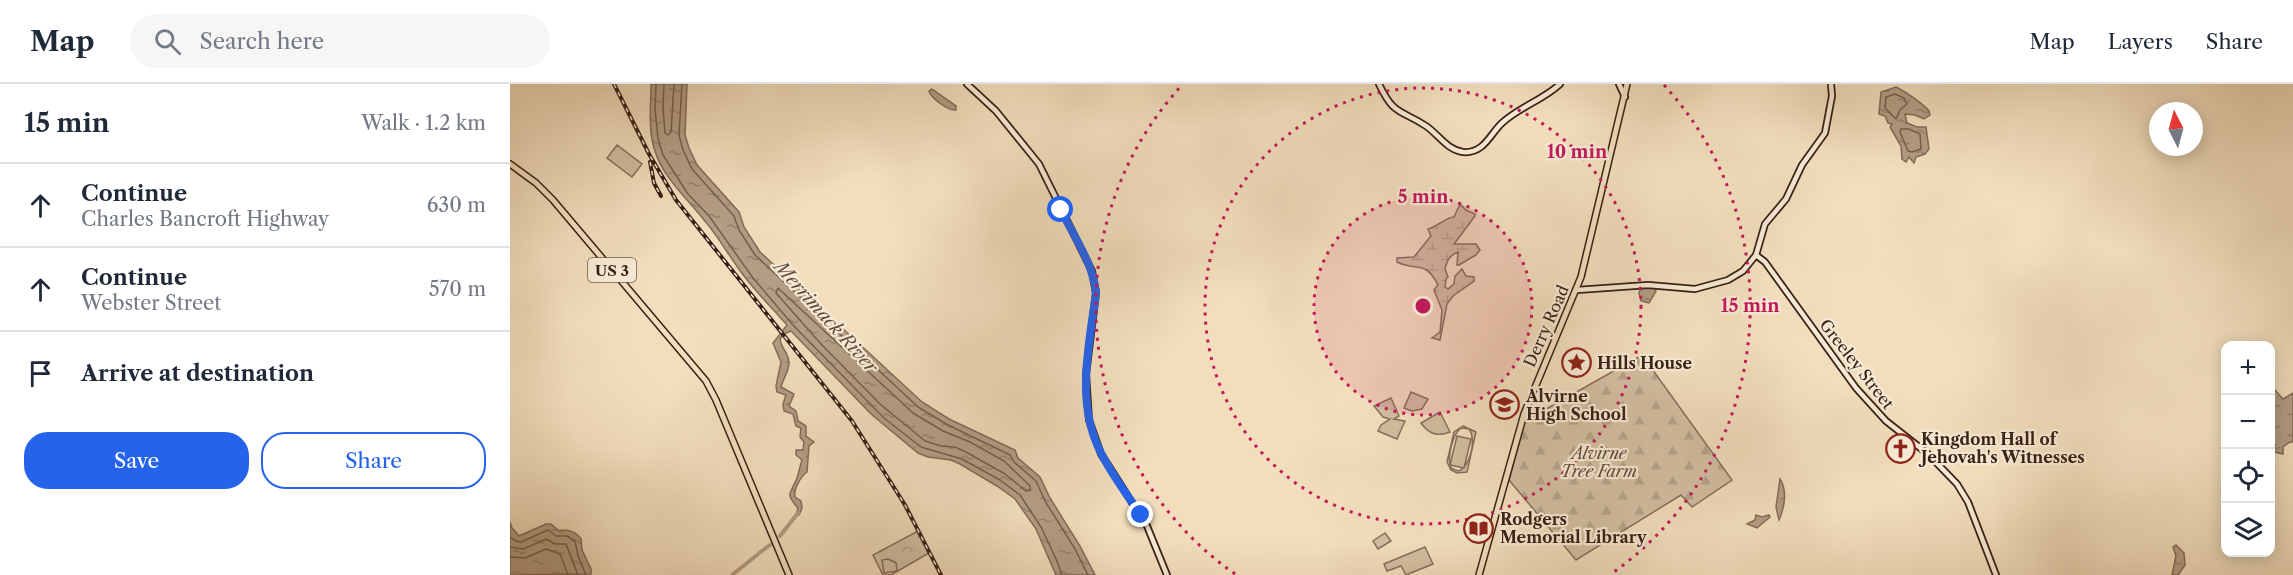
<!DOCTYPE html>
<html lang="en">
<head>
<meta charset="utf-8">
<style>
	:root { --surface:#fff; --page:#f6f6f7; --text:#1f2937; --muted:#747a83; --line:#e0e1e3; --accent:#2563eb }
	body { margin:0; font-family:"Libre Caslon Text",serif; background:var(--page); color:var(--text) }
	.controls { position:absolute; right:18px; bottom:18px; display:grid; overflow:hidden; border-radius:12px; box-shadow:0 3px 15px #0003 }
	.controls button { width:54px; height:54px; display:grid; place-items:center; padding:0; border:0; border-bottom:2px solid var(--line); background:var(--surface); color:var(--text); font:30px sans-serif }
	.compass { position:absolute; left:1639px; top:18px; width:54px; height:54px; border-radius:50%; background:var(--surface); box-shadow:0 3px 15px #0003; rotate:354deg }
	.stop { position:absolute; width:18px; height:18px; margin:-14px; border:4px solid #2563eb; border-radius:50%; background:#fff }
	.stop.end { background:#2563eb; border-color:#fff; box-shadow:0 2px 6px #0008 }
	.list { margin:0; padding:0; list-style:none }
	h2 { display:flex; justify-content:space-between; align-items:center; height:78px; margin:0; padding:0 24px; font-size:26px }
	h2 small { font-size:20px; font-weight:400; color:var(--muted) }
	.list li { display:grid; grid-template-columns:39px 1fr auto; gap:18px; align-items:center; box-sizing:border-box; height:84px; padding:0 24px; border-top:2px solid var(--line) }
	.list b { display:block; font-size:22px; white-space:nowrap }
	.list p { margin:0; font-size:20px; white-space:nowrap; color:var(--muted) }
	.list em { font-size:20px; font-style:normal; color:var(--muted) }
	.actions { display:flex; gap:12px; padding:18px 24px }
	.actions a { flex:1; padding:14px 0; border:2px solid var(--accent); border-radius:24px; text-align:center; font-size:21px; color:var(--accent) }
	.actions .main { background:var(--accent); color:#fff }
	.icon { flex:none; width:33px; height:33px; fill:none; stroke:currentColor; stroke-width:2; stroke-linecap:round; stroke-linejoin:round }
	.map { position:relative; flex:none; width:1783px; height:491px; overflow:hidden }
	header { display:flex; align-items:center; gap:36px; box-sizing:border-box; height:84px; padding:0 30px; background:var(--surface); border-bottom:2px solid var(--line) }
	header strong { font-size:28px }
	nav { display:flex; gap:33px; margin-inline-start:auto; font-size:21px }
	.search { width:420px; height:54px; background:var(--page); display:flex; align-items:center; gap:15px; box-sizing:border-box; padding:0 21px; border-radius:33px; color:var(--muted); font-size:22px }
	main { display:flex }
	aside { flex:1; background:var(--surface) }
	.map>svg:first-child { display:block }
</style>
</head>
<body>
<header>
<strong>Map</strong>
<div class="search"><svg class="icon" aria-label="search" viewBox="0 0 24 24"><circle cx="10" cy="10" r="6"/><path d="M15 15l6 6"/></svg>Search here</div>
<nav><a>Map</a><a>Layers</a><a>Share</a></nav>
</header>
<main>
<aside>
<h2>15 min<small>Walk · 1.2 km</small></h2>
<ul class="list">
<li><svg class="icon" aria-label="ahead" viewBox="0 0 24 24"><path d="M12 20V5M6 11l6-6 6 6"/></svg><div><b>Continue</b><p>Charles Bancroft Highway</p></div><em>630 m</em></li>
<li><svg class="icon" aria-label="ahead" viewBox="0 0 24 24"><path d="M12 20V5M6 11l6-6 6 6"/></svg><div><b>Continue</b><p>Webster Street</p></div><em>570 m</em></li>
<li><svg class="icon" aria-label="arrive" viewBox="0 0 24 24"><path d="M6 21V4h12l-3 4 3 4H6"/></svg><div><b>Arrive at destination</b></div></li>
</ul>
<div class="actions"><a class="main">Save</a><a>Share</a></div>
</aside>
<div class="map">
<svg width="1783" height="491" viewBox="0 0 1783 491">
	<defs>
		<pattern id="forest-firs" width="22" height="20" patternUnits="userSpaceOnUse" patternTransform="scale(1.5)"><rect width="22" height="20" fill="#d2bea1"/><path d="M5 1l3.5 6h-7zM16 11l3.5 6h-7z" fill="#b5a38a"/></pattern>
		<pattern id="wetland-marsh" width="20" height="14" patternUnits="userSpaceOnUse" patternTransform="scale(1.5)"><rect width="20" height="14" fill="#d2bea1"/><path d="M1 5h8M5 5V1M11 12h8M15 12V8" fill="none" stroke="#b5a38a"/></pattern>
		<pattern id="park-crowns" width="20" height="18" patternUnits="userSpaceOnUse" patternTransform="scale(1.5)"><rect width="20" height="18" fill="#d2bea1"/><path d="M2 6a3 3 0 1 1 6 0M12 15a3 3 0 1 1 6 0" fill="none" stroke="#b5a38a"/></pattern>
		<pattern id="water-ripples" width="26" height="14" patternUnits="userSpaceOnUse" patternTransform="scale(1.5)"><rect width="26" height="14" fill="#b39d84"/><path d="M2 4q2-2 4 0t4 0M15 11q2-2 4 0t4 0" fill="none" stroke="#93806b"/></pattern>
	</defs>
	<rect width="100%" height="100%" fill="#f2debd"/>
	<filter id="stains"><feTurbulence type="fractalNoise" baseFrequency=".00333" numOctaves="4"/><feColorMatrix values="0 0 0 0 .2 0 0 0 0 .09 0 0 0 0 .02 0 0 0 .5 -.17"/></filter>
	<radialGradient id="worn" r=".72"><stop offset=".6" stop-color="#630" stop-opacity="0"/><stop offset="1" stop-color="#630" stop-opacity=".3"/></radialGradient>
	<path fill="url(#forest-firs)" stroke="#856f5c" stroke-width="1.5" d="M 1132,271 L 1222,396 L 1182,423 L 1171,411 L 1066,476 L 999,396 L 1015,337 Z"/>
	<path fill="url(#wetland-marsh)" stroke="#856f5c" stroke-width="1.5" d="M 950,120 L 956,126 L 965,130 L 965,132 L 944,160 L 966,160 L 970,166 L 966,171 L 949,181 L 947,181 L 948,168 C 940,171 937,176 935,185 L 938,193 L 936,195 L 935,203 L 938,205 L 944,200 L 945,192 L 952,185 L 956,192 L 964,193 L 964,197 L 943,212 L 937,220 L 930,256 L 922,254 L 930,248 L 932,226 L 924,206 L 928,201 C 915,175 907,188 887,178 L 887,174 L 904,173 L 921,152 L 918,145 C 927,143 936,133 944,133 Z"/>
	<path fill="url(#park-crowns)" stroke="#856f5c" stroke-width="1.5" d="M 408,447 L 419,469 L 381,491 L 373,491 L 363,471 Z"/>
	<path fill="#d2bea1" stroke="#856f5c" stroke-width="1.5" fill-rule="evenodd" d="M 107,61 L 132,80 L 122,93 L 97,74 Z
		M 901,308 L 918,315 L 912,325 L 902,327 L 894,324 Z
		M 881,314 L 889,332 L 884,335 L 895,337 L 887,355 L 868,347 L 871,341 L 880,335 L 873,333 L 864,322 Z
		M 930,328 L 940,348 C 927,353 919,350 911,339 Z
		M 953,342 L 966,348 L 957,388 L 947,389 L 941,386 L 937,378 L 944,348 ZM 951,344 L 959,345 C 967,355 960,384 948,387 L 941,384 C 937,374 942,351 951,344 Z
		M 947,352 L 961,355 L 954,384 L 940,381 Z
		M 875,449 L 881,457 L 868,465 L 863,457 Z
		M 915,463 L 923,480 L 896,491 L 891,482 L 877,487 L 874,480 Z
		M 378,475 L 386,479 L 387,487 L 374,489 L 372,476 Z"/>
	<path fill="url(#water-ripples)" stroke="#826b58" stroke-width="1.5" d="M 141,0 L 177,0 L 175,51 L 179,64 L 187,81 L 229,128 L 234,143 L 250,168 L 412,318 L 439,335 L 505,366 L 508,374 L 530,393 L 540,414 L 570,462 L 585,491 L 546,491 L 526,445 L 505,415 L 487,402 L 450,380 L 441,376 L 418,373 L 408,369 L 361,330 L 281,247 C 258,255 279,264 279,279 C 279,287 273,295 271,303 L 284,310 L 279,322 L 286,327 L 288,337 L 296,342 L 296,352 L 304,358 L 299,362 L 297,388 C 291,392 283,406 285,413 L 291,417 L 292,424 L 289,431 L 286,432 L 288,424 C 274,408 281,410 287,394 C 289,388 290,382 292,376 L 286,371 L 286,366 L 293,366 L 294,358 L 290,353 L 291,344 L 286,342 L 283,330 L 274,327 L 273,320 L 276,311 L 267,308 L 266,302 L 271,278 L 263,259 L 277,241 C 263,225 247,209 234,192 C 220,174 209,153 194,136 C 176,113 152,93 144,64 C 138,43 141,21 141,0 Z
		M 1386,3 C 1394,7 1414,20 1419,27 L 1420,31 L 1414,35 L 1405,31 L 1395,30 L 1397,39 L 1407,43 L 1416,43 L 1419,65 L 1415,70 L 1406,73 L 1404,79 L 1399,73 L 1396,78 L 1392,75 L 1391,62 L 1380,43 L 1382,40 L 1378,39 L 1375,32 L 1369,30 L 1371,8 Z
		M 422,5 L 446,22 L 446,26 C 438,27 421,14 419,7 Z
		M 1136,203 L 1144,204 L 1146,207 L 1139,219 L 1131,217 L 1129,209 L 1130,206 Z
		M 1765,306 L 1773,315 L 1783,309 L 1783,358 L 1780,358 L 1773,363 L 1773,370 L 1764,368 L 1765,361 L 1760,359 L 1761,309 Z
		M 1270,395 C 1278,407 1274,425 1269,436 L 1266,423 Z
		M 1246,431 L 1252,433 L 1259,431 L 1260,433 L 1247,444 L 1237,440 L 1245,436 Z
		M 0,438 L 2,444 L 9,452 L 36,440 L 41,440 L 48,446 C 58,446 65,446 71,455 L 72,466 L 81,485 L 81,490 L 0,491 Z
		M 1666,461 L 1674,469 L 1675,481 L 1668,491 L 1662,491 L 1666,472 L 1663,463 Z"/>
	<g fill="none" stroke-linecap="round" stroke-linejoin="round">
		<path stroke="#765e4d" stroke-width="1.5" d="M 146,0 L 145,25 L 148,55 L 153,71 L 178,110 L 199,132 L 243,194 L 283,241 L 374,334 L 411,363 L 452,375 L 490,396 L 510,411 L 531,443 L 547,477 L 552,491
			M 154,0 L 153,24 L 155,49 L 158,51 L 161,48 L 164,0
			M 172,0 L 169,51 L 173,66 L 182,85 L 224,132 L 229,146 L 245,171 L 408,323 L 436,340 L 500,371 L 504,378 L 526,397 L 535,417 L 565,465 L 578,491
			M 1385,10 L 1394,14 L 1397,20 L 1390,26 L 1386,35 L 1375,24 L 1376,13 Z
			M 1391,45 L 1399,45 L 1410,50 L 1411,65 L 1402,68 L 1398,67 L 1390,48 Z
			M 268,204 L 403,329 L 433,347 L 460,358 L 494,377 L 520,402 L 520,406 L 516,407 L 495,390 L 456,368 L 445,363 L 431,362 L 415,357 L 370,320 L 311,260 L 266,209 Z
			M 0,453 L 6,457 L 11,458 L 38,446 L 46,452 L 57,452 L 65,457 L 68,472 L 76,491
			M 0,463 L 13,465 L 36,455 L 45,460 L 56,460 L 68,491
			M 0,473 L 15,474 L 36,465 L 50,470 L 58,491"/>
		<path stroke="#b39d84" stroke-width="4" d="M 270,452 L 288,429
			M 249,469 L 260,461
			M 222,491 L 247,471"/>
		<defs>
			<path id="secondary" d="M 457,0 L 486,27 L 529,80 L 582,187 L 586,209 L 576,290 L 579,336 L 591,370 L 637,442 L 657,491
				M 869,0 C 884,32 890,25 916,42 C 928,50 937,66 953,68 C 974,70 980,50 992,39 C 1009,23 1033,16 1050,0
				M 1109,0 L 1115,13
				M 1246,171 L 1255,178 L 1346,304 L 1376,337 L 1418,370 L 1447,400 L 1458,418 L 1486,491
				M 1067,206 L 1138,201 L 1185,205 L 1218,196 L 1233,187 L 1246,171 L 1255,140 L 1276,115 L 1292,81 L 1315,49 L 1322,12 L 1321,0"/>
			<path id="primary" d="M 0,80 L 26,99 L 43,116 L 196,297 L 206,316 L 279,491
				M 969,491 L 1014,330 L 1071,193 L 1117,0"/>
		</defs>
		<use href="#secondary" stroke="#382016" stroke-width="8"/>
		<use href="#primary" stroke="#382016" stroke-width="8"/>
		<use href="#secondary" stroke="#f7ead4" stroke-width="4.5"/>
		<use href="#primary" stroke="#f2debd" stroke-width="5"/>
		<defs>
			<path id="rail" d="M 104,0 L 139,70 L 166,116 L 342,337 L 395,421 L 431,491
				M 140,78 L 144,99 L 151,112"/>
		</defs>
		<use href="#rail" stroke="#382016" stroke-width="4"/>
		<use href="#rail" stroke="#f7ead4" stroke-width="1.5" stroke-dasharray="4.5" stroke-linecap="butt"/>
	</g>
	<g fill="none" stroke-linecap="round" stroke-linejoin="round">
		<path stroke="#2563eb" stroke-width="8" d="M 551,126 C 564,153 583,179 586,209 C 579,262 565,319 591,369 C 602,391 617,411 631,431"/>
	</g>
	<circle cx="913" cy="222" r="109" fill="#c2185b" fill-opacity=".12"/>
	<g fill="none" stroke="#c2185b" stroke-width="3" stroke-dasharray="3 6">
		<circle cx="913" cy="222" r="109"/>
		<circle cx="913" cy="222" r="218"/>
		<path d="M725 490A327 327 0 0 1 672 1M1154 1A327 327 0 0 1 1101 490"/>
	</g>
	<defs>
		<symbol id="sight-ring" viewBox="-11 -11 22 22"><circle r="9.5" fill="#f7ead4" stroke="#8f2418" stroke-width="1.5"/><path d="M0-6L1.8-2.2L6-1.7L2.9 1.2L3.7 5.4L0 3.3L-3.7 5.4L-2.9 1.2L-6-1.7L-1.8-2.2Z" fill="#8f2418"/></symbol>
		<symbol id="school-ring" viewBox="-11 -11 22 22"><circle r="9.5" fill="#f7ead4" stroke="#8f2418" stroke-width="1.5"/><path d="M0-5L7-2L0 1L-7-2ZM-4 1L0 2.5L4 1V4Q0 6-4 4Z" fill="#8f2418"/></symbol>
		<symbol id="church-ring" viewBox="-11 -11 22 22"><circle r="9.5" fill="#f7ead4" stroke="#8f2418" stroke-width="1.5"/><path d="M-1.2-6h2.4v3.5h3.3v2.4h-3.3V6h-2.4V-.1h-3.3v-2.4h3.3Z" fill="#8f2418"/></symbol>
		<symbol id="library-ring" viewBox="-11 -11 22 22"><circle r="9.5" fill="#f7ead4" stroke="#8f2418" stroke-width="1.5"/><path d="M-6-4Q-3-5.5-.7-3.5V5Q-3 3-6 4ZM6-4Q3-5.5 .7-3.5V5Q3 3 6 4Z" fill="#8f2418"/></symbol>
	</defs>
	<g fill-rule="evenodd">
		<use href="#sight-ring" x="1050" y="262" width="33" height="33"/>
		<use href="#school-ring" x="978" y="304" width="33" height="33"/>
		<use href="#church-ring" x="1374" y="348" width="33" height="33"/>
		<use href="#library-ring" x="952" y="428" width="33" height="33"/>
	</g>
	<g text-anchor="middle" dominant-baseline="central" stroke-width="4.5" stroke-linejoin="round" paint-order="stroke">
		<rect fill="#f7ead4" stroke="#715d4f" stroke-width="1.5" x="78" y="174" width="48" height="24" rx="4.5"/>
		<g font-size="15" font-weight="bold" fill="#382016">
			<text x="102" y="186">US 3</text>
		</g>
		<g font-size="16" fill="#382016" stroke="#f7ead4">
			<text transform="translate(1036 242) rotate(-66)">Derry Road</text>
			<text transform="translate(1347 280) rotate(52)">Greeley Street</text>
		</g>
		<g font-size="16" font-weight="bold" fill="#382016" stroke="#f7ead4" text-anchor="start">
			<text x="1087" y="279">Hills House</text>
			<text x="1016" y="312">Alvirne<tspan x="1016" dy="18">High School</tspan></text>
			<text x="1411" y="355">Kingdom Hall of<tspan x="1411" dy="18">Jehovah's Witnesses</tspan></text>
			<text x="990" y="435">Rodgers<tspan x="990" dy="18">Memorial Library</tspan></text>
		</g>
		<g font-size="16" font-style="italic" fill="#5e4839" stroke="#f7ead4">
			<text x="1089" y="369">Alvirne<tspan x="1089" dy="18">Tree Farm</tspan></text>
		</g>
		<g font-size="18" font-style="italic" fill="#634c3c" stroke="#f7ead4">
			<text transform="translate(316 233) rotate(48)">Merrimack River</text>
		</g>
	</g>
	<circle cx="913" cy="222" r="9" fill="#c2185b" stroke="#f7ead4" stroke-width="3"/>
	<g font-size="18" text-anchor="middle" font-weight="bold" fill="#c2185b" stroke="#f7ead4" stroke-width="4.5" stroke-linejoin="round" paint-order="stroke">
		<text x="1067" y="74">10 min</text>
		<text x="913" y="119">5 min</text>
		<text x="1240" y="228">15 min</text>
	</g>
	<rect width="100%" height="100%" filter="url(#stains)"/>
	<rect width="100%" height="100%" fill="url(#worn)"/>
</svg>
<div class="controls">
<button>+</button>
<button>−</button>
<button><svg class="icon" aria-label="locate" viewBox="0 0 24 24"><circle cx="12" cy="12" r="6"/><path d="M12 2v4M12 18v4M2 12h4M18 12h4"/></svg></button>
<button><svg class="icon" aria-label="layers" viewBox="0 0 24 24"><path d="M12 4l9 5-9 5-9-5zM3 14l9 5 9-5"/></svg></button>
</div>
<svg class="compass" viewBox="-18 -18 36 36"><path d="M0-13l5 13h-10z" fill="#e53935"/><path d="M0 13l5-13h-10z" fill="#747a83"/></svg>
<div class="stop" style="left:551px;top:126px"></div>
<div class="stop end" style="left:631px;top:431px"></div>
</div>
</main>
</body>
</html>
